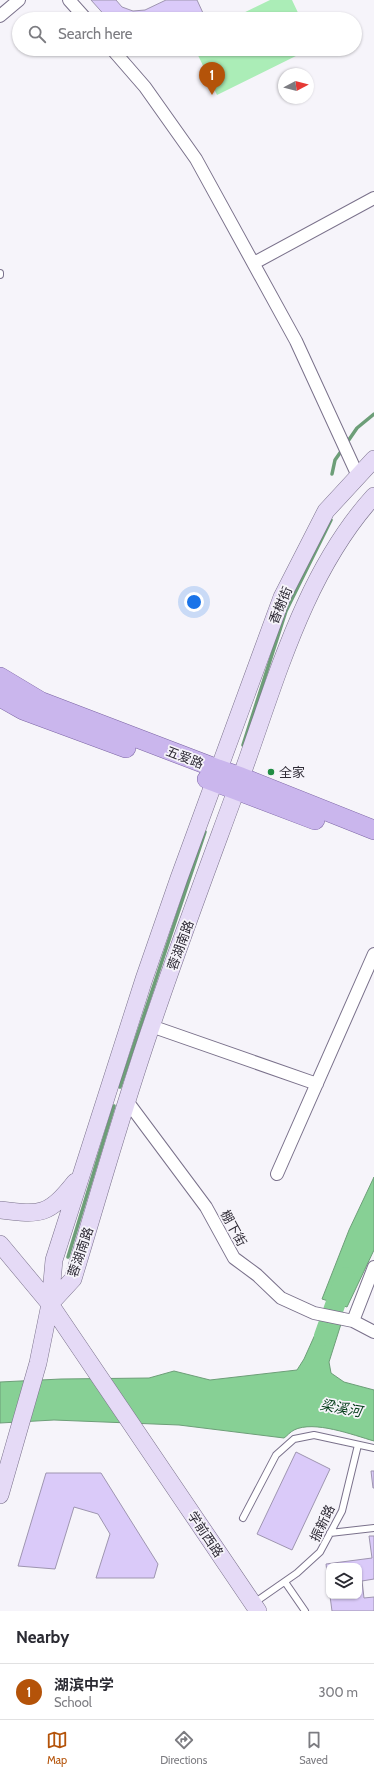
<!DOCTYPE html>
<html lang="en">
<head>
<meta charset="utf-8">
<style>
	:root { --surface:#fff; --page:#f7f7f7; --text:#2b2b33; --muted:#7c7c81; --line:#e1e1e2; --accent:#b45309 }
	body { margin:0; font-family:Cabin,"Noto Sans SC",sans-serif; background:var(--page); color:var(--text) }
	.controls { position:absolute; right:12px; bottom:12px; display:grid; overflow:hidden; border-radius:8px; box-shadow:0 1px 3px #0004 }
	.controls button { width:36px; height:36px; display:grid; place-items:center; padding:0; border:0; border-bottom:1px solid var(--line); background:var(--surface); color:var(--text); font:20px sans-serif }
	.compass { position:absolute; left:278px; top:68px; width:36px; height:36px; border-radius:50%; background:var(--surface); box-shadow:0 1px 3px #0004; rotate:83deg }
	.you { position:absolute; left:194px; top:602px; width:14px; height:14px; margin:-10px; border:3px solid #fff; border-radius:50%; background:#1a73e8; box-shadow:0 0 0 6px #1a73e833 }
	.badge { display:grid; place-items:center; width:26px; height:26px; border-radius:50%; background:var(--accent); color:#fff; font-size:13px; font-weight:700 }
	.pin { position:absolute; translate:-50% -33px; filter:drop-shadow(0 1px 2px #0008) }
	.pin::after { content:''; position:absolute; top:21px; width:14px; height:12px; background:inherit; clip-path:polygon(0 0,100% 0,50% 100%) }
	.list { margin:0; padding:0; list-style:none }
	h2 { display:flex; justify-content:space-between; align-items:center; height:52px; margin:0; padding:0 16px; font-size:17px }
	h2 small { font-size:13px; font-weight:400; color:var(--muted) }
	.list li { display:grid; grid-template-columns:26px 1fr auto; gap:12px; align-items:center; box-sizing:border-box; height:56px; padding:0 16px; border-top:1px solid var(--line) }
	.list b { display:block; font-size:15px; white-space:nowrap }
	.list p { margin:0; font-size:13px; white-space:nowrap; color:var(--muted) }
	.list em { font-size:13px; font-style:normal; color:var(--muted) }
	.icon { flex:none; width:22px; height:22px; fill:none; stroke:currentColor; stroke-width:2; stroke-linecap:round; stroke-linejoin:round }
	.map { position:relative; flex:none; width:374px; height:1611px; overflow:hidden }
	.search { position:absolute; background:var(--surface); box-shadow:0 1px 3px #0004; left:12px; right:12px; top:12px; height:44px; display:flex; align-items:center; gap:10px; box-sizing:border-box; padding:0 14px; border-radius:22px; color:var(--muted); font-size:15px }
	.sheet { height:108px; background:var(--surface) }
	nav { display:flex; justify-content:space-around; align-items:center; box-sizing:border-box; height:56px; border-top:1px solid var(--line); background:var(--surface); font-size:11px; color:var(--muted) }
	nav a { display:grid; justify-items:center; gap:2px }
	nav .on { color:var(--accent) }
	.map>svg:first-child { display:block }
</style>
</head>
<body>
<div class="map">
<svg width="374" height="1611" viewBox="0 0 374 1611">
	<rect width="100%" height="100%" fill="#f6f4fa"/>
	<path fill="#abedb7" d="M 270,0 L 292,0 L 301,19 L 231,19 Z
		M 195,49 L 310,49 L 217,95 Z"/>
	<path fill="#87d095" stroke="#6d9e78" d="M 374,1177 L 374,1250 L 347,1307 L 322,1299 L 349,1230 Z
		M 322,1319 L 341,1324 L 329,1362 L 331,1373 L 344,1382 L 374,1390 L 374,1441 C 353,1435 314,1420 294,1430 C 290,1432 287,1436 284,1438 L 179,1425 L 54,1420 L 0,1423 L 0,1382 L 61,1379 L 149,1378 L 174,1371 L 210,1380 L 297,1370 L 304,1359 Z"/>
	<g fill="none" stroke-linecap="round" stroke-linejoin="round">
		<path stroke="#6d9e78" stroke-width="3.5" d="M 346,444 L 357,428 L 374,414
			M 332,474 L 335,460 L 342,450
			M 243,745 L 286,611 L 331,520
			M 120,1087 L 205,832
			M 68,1257 L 114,1106"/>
		<path stroke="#87d095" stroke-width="20" d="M 324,1336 L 345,1277"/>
	</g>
	<path fill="#dacaf9" stroke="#9e95b0" d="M 91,0 L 116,0 L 122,7 L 133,11 L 145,10 L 166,0 L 197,0 L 203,13 L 191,19 L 108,19 Z
		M 296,1452 L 330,1469 L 292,1550 L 257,1534 Z
		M 371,1471 L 374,1471 L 374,1488 L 373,1488 Z
		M 46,1473 L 101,1473 L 158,1564 L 154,1578 L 96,1578 L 110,1534 L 98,1514 L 74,1507 L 55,1569 L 18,1566 Z
		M 369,1536 L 374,1536 L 374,1579 L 362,1581 L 364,1598 L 374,1597 L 374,1611 L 332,1611 L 330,1596 L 359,1596 L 359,1566 L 329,1566 L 329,1590 L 326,1564 L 372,1558 Z"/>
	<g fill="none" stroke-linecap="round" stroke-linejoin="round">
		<defs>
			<path id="lane" d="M 0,273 L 0,275
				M 243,1518 L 276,1455 L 294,1439 L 314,1435 L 374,1448
				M 330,1533 L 374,1528
				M 285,1582 L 305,1611
				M 254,1603 L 297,1573 L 320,1552 L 342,1511 L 358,1445"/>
			<path id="street" d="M 69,0 L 86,19
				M 0,16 L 19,0
				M 112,49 L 145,87 L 196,159 L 296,341 L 358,476
				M 254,263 L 374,198
				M 151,1026 L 317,1084
				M 127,1101 L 206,1207 L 234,1258 L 257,1275 L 281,1298 L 314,1313 L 353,1321 L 374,1332
				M 277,1174 L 374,954
				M 353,1321 L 374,1267"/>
			<path id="secondary" d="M 0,1210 C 41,1215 48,1216 75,1182
				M 0,1244 L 50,1304 L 258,1611
				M 50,1304 L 73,1279 C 99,1194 123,1108 152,1024 C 180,941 211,859 241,777 C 276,681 304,573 374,496
				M 0,1495 L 38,1363 L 50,1304 L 54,1260 L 144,979 L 179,878 L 282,597 L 326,511 L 374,459"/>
			<path id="primary" d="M 0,677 L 40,701 L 218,769 L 241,777 L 374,830
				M 0,697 L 23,710 L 126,748
				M 207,779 L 315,820"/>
		</defs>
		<use href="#lane" stroke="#7a718b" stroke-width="8"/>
		<use href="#street" stroke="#7a718b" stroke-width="14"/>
		<use href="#secondary" stroke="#7a718b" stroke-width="18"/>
		<use href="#primary" stroke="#7d66a5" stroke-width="20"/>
		<use href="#lane" stroke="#fff" stroke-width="6"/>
		<use href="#street" stroke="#fff" stroke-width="12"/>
		<use href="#secondary" stroke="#e5daf6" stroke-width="17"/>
		<use href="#primary" stroke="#cab6ed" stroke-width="19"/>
	</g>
	<circle fill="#208c43" stroke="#f6f4fa" stroke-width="1.5" cx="271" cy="772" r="4"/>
	<g text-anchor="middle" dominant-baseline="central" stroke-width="3.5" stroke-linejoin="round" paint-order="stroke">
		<g font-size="13" fill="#2f2b36" stroke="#f6f4fa">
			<text transform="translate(280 605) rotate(-67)">香榭街</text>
			<text transform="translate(185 757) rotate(21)">五爱路</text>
			<text transform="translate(180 945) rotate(-70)">蓉湖南路</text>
			<text transform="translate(234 1228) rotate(61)">棚下街</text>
			<text transform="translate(80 1252) rotate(-71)">蓉湖南路</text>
			<text transform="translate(322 1523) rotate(-64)">振新路</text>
			<text transform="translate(206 1534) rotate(56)">学前西路</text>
		</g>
		<g font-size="13" fill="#2f2b36" stroke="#f6f4fa" text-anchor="start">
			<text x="279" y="772">全家</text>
		</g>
		<g font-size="14" font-style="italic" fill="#013b16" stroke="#f6f4fa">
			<text transform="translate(341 1408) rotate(10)">梁溪河</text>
		</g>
	</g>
</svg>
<div class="controls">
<button><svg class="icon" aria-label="layers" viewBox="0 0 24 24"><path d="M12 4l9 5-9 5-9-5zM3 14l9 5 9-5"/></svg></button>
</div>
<svg class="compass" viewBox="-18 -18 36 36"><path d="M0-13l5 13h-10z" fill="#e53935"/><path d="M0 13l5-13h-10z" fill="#7c7c81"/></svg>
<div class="you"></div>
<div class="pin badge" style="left:212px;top:95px">1</div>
<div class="search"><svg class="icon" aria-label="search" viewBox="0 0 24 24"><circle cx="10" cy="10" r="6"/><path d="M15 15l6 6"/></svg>Search here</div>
</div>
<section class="sheet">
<h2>Nearby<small></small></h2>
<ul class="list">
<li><span class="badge">1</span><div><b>湖滨中学</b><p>School</p></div><em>300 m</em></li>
</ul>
</section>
<nav>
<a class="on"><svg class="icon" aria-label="map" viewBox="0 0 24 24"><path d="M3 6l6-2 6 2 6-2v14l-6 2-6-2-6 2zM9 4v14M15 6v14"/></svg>Map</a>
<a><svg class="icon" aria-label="directions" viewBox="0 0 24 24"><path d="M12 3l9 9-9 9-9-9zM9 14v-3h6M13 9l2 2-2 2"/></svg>Directions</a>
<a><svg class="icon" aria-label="saved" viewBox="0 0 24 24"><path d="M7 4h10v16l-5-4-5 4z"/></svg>Saved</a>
</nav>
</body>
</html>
